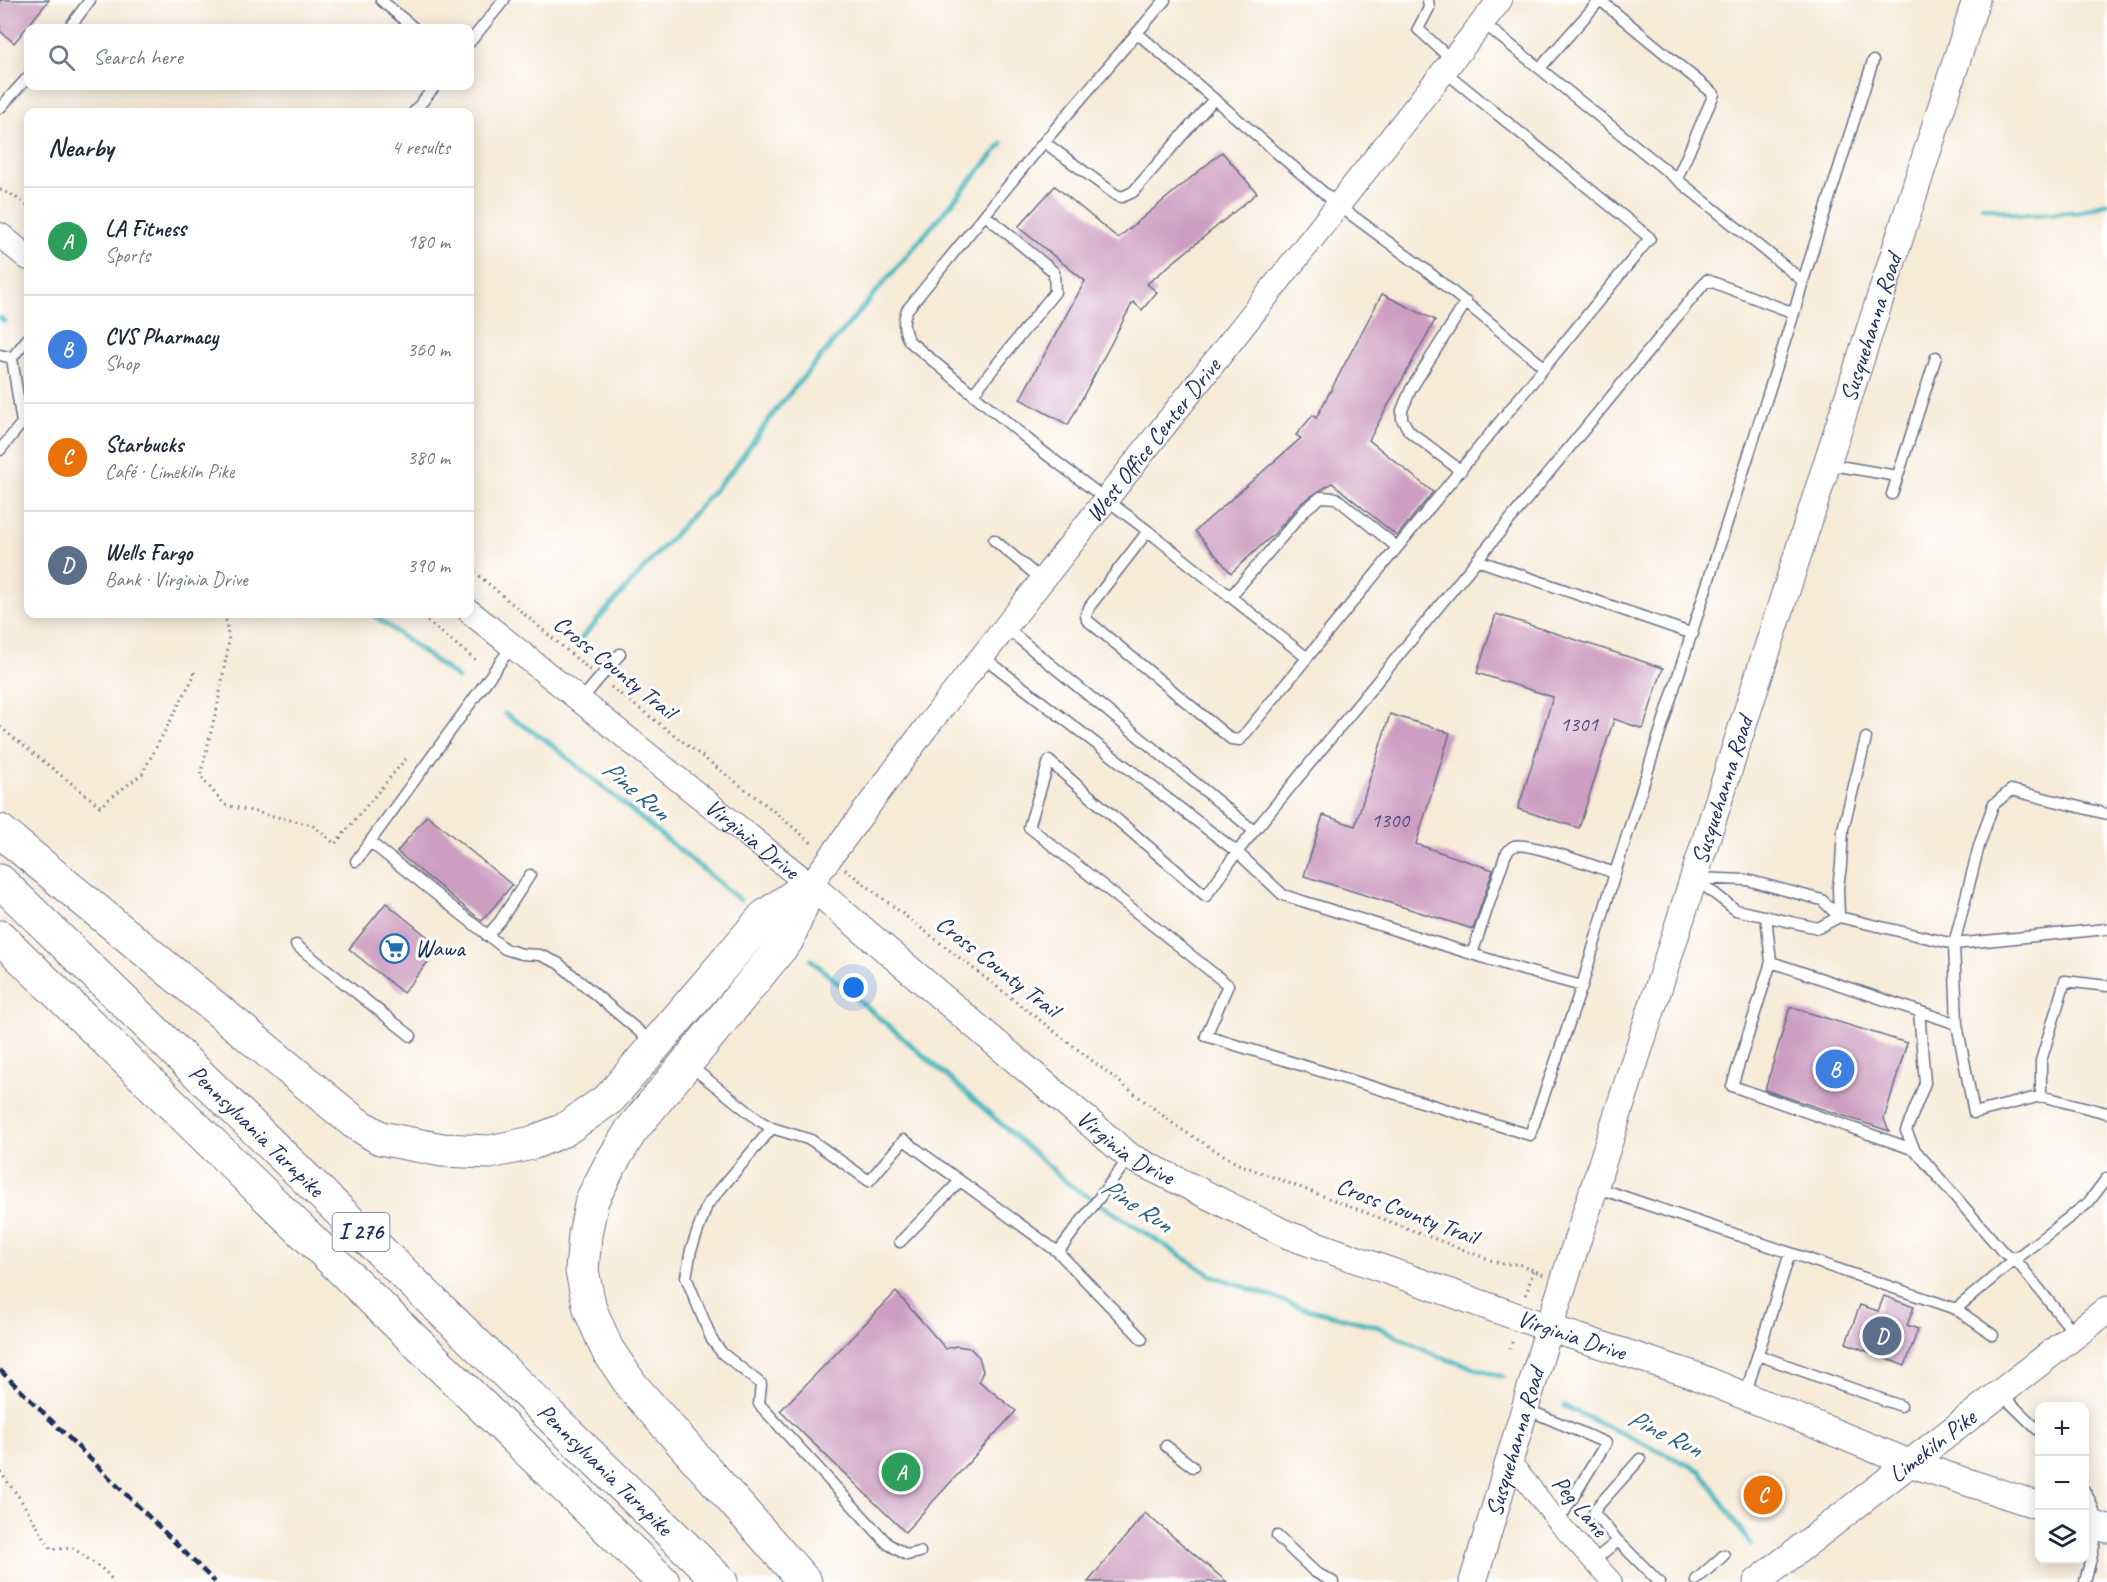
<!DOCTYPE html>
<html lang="en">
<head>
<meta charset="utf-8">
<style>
	:root { --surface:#fff; --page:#f6f6f7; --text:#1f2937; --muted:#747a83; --line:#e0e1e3; --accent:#0f766e }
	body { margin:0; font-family:Caveat,sans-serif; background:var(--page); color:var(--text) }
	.controls { position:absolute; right:18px; bottom:18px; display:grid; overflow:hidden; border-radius:12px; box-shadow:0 3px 15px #0003 }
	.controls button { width:54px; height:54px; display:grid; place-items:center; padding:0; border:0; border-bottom:2px solid var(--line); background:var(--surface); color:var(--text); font:30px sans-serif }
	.you { position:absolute; left:854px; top:988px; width:21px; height:21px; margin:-15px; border:4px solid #fff; border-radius:50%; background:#1a73e8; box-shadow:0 0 0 9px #1a73e833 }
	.badge { display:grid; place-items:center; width:39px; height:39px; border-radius:50%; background:var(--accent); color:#fff; font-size:20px; font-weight:700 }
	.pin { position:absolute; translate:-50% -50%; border:3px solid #fff; box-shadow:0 2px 6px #0006 }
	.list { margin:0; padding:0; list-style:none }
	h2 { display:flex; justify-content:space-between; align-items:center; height:78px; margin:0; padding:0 24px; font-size:26px }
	h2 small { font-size:20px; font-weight:400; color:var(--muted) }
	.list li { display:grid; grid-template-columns:39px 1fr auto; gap:18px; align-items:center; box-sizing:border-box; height:108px; padding:0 24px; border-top:2px solid var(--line) }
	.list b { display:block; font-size:22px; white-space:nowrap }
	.list p { margin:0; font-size:20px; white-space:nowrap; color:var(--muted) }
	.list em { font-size:20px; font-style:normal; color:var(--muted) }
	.icon { flex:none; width:33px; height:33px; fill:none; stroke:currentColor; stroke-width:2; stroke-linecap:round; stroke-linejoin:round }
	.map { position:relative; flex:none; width:2107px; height:1582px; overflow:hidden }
	.search { position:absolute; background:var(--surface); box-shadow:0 3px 15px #0003; left:24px; top:24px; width:450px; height:66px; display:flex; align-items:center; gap:15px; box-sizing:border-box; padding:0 21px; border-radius:12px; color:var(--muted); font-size:22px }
	.panel { position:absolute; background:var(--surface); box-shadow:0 3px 15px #0003; left:24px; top:108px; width:450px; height:510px; border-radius:12px }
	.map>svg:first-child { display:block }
</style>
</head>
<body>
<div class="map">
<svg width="2107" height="1582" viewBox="0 0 2107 1582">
	<rect width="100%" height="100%" fill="#fff"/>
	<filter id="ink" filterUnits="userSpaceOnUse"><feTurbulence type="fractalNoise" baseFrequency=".0167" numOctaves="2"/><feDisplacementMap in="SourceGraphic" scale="12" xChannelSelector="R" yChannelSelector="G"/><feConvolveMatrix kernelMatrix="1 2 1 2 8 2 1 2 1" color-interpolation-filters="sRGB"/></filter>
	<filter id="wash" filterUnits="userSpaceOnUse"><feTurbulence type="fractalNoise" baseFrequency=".008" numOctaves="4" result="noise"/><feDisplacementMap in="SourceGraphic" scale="24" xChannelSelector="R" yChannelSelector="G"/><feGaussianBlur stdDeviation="1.35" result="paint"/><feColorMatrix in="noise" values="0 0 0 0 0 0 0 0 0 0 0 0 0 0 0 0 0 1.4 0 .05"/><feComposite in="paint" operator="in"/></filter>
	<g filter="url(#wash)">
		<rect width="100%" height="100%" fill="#f7ead7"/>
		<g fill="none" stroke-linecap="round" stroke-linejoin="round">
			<path stroke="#47b7bd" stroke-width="5" d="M 1982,206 L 2022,215 L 2079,212 L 2107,203
				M 0,318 L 4,321
				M 372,614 L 458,678
				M 578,642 L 735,467 L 778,407 L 1002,144
				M 505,714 L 546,740 L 740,900
				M 811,960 L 930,1061 L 1070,1185 L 1211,1275 L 1303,1308 L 1376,1326 L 1437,1356 L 1503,1377
				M 1564,1406 L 1701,1471 L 1751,1545"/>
		</g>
		<g id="blocks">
			<path fill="#ce9ec2" d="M 0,0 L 49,0 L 14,43 L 0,31 Z
				M 1222,152 L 1257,193 L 1147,284 L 1157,292 L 1142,310 L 1133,302 L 1068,425 L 1020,399 L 1085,281 L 1018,227 L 1055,186 L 1118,238 Z
				M 1382,294 L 1435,320 L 1369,440 L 1433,492 L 1397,536 L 1332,483 L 1301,503 L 1275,533 L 1231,573 L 1195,531 L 1301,438 L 1296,435 L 1313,415 L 1316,418 Z
				M 1496,614 L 1663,668 L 1643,729 L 1614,719 L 1579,828 L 1518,809 L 1553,697 L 1477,673 Z
				M 1390,714 L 1450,733 L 1416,844 L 1493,870 L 1473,929 L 1304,876 L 1323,815 L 1355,826 Z
				M 427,815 L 512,885 L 482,921 L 397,852 Z
				M 386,903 L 440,947 L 403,993 L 349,949 Z
				M 1790,1007 L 1907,1043 L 1884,1119 L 1889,1131 L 1765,1090 Z
				M 896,1292 L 946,1349 L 956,1346 L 970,1348 L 979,1357 L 983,1371 L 979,1381 L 1016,1411 L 905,1532 L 780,1411 Z
				M 1884,1296 L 1914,1307 L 1907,1325 L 1918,1329 L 1905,1366 L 1846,1343 L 1860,1305 L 1878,1311 Z
				M 1145,1513 L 1227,1582 L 1088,1582 Z"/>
		</g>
	</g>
	<g filter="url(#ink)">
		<use href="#blocks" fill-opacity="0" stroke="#687088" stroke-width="1.5"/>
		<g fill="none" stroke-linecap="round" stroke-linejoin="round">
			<defs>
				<path id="service" d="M 381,0 L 414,28
					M 1165,0 L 1044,142 L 907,310 C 902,321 903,330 909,341 L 1042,451 L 1148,531 L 1306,657
					M 1428,0 L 1429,8 L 1418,29 L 1452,60
					M 1482,22 L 1803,281
					M 69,28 L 90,0
					M 1137,33 L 1338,205 L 1426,270 L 1544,367
					M 470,42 L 504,0
					M 1540,68 L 1600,0 L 1714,94 L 1677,179
					M 0,108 L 28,77
					M 414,112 L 435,86
					M 1044,142 L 1116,195 L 1122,197 L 1133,192 L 1214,99
					M 1794,313 L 1707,280 L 1237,852 L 1206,896 L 1049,761 L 1029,827 L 1228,985 L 1206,1036 L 1530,1135 L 1582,986 L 1615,873 L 1794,313 L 1803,281 L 1873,61
					M 0,355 L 12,358
					M 973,394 L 1055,292 L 1054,272 L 985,215
					M 0,450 L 22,423 L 12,358 L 28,338
					M 1827,464 L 1897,476
					M 1461,471 L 1409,431 L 1402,419 L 1402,410 L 1411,389 L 1466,302
					M 1892,494 L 1936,357
					M 1148,531 L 1090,606 L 1086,615 L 1087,620 L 1231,739 L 1240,740 L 1650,238 L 1444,71
					M 994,540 L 1042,580
					M 1477,560 L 1693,634
					M 1230,597 L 1306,509 L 1321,497 L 1336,498 L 1397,547
					M 1005,627 L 1254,831
					M 982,656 L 1237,852 L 1283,895 L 1523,970 L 1582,986
					M 580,701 L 620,654
					M 1866,738 L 1843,829 L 1841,865 L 1838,887 L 1839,917 L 1954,944 L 2107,929
					M 370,842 L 505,949 L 522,954 L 540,955 L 558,963 L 653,1043
					M 356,861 L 512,646
					M 1694,878 L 1747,880 L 1822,900 L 1839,917 L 1818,928 L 1736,910 Z
					M 1766,916 L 1771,962 L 1732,1086 L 1915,1150 L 1906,1131 L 1925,1083 L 1919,1011
					M 487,936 L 500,921 L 530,875
					M 296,945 L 411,1036
					M 1472,954 L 1505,856 C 1507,852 1510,848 1514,846 C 1527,841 1599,868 1615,873
					M 1771,962 L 1957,1024 L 1954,944 L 1979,846 L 1993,805 L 2011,790 L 2107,814
					M 1957,1024 L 1974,1113 L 2041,1096 L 2107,1113
					M 689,1065 L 760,1121 L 772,1128 L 811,1140 L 869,1181 L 904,1140 L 1058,1252 L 1142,1339
					M 2041,1096 L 2041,1061 L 2065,981 L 2107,986
					M 772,1128 L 707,1205 L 691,1250 L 686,1277 L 712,1340 L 722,1353 L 761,1384 L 759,1404 L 888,1544 L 907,1555 L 920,1552
					M 1915,1150 L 2002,1251 L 2015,1259 L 2088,1203 L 2107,1178
					M 1595,1187 L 1956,1309 L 1993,1335
					M 900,1242 L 960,1181
					M 1058,1252 L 1130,1157
					M 1956,1309 L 2015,1259 L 2075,1334
					M 1758,1355 L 1901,1406
					M 2001,1394 L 2040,1432
					M 1745,1395 L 1790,1253
					M 1526,1409 L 1606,1443 L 1558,1522
					M 1166,1446 L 1193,1467
					M 1640,1459 L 1597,1507 L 1594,1513 L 1618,1541 L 1659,1582
					M 2084,1490 C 2106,1523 2093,1547 2085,1582
					M 1277,1536 L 1315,1572 L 1333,1582
					M 1593,1561 L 1618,1541
					M 1696,1580 L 1724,1555"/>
				<path id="minor" d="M 1510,1461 L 1558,1522 L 1612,1582"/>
				<g id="tertiary">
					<path d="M 0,235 L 28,258"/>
					<path id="s1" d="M 470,612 L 810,885 L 925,729 L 1500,0"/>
				</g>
				<g id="secondary">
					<path id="s2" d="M 810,885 L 1130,1157 L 1288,1235 L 1549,1328 L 1691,1374 L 1909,1463 L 2040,1506"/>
					<path d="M 2084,1521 L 2107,1529"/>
					<path id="s3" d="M 1473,1582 L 1549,1328 L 1976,0"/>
					<path id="s4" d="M 1757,1582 L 2107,1310"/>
				</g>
				<g id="motorway">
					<path d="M 0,831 L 354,1122 L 380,1138 L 442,1150 L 490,1152 L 532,1143 L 564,1130 L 610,1098 L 764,917 L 810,885"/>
					<path id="s5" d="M 0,881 L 721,1582"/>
					<path d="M 0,937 L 663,1582"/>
					<path d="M 805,1582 L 632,1386 L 607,1349 L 590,1309 L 582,1271 L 585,1235 L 592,1200 L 610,1165 L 631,1131 L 787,940 L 810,885"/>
				</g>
			</defs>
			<use href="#service" stroke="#687088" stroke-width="13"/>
			<use href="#minor" stroke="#687088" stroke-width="22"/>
			<use href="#tertiary" stroke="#687088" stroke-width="26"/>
			<use href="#secondary" stroke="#687088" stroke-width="29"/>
			<use href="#motorway" stroke="#687088" stroke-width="35"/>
			<path stroke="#687088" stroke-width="3" stroke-dasharray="1.5 4.5" stroke-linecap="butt" d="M 0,190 L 11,194 L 28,206
				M 470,568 L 590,670
				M 225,614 L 229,641 L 218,703 L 200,776 L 225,805 L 312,825 L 335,844 L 408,756
				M 418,614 L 477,661
				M 611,687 L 770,808 L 814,845
				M 0,727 L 100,806 L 142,774 L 195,674 L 192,670
				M 845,869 L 1179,1128 L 1236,1163 L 1501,1264 L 1519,1264 L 1544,1275
				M 1526,1295 L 1533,1271
				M 1510,1349 L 1513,1339
				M 0,1472 L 19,1497 L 51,1549 L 73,1548 L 105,1571 L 114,1582"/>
			<use href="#service" stroke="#fff" stroke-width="10"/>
			<use href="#minor" stroke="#fff" stroke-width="20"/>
			<use href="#tertiary" stroke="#fff" stroke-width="24"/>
			<use href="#secondary" stroke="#fff" stroke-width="27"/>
			<use href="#motorway" stroke="#fff" stroke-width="33"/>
			<path stroke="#1b2f5e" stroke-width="4.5" stroke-dasharray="9 4.5" stroke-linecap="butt" d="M 0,1370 L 215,1582"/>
		</g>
	</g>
	<defs>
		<symbol id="supermarket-ring" viewBox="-11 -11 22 22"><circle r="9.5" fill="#fff" stroke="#1f6fb2" stroke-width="1.5"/><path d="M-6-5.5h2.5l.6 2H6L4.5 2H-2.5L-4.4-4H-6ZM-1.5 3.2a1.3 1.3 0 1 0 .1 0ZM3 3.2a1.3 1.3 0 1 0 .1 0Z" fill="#1f6fb2"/></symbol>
	</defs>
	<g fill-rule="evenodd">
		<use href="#supermarket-ring" x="378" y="932" width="33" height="33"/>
	</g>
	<g text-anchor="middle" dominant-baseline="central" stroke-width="6" stroke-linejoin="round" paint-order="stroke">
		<g font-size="21" fill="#484b77">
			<text x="1579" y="724">1301</text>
			<text x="1390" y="820">1300</text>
		</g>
		<rect fill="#fff" stroke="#5f6d8e" stroke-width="1.5" x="332.5" y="1213" width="57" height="38" rx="4.5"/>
		<g font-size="22" font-weight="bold" fill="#1b2f5e">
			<text x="361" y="1232">I 276</text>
		</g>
		<g font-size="24" fill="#1b2f5e" stroke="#fff">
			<text stroke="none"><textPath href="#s3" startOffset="1316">Susquehanna Road</textPath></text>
			<text stroke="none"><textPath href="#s1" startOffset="998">West Office Center Drive</textPath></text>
			<text transform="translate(615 667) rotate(39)">Cross County Trail</text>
			<text stroke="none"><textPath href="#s3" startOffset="830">Susquehanna Road</textPath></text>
			<text stroke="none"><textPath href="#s1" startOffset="362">Virginia Drive</textPath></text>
			<text transform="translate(998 966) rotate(38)">Cross County Trail</text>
			<text stroke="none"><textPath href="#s5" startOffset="358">Pennsylvania Turnpike</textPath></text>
			<text stroke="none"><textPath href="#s2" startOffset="411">Virginia Drive</textPath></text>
			<text transform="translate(1407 1211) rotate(21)">Cross County Trail</text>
			<text stroke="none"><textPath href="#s2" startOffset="897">Virginia Drive</textPath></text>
			<text stroke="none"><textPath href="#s3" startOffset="146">Susquehanna Road</textPath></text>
			<text stroke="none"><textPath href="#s4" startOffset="222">Limekiln Pike</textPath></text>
			<text stroke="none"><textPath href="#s5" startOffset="844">Pennsylvania Turnpike</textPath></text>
			<text transform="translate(1580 1506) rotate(50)">Peg Lane</text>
		</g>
		<g font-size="24" fill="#1b2f5e" stroke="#fff" text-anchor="start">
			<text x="415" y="948">Wawa</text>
		</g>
		<g font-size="26" font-style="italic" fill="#2a5f7f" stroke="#fff">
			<text transform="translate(636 790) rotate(40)">Pine Run</text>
			<text transform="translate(1137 1205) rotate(33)">Pine Run</text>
			<text transform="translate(1665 1433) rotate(26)">Pine Run</text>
		</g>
	</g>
</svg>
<div class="controls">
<button>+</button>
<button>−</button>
<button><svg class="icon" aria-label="layers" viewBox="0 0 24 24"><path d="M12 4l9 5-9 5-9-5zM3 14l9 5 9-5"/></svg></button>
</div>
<div class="you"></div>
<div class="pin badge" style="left:901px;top:1472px;background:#2e9e5b">A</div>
<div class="pin badge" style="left:1835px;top:1069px;background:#3f7fe0">B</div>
<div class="pin badge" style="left:1763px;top:1495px;background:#e8710a">C</div>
<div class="pin badge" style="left:1882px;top:1336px;background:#5c6f8a">D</div>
<div class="search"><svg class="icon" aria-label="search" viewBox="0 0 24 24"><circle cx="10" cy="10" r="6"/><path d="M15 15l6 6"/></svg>Search here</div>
<section class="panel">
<h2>Nearby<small>4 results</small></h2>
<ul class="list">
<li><span class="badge" style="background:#2e9e5b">A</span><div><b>LA Fitness</b><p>Sports</p></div><em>180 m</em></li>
<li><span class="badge" style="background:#3f7fe0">B</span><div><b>CVS Pharmacy</b><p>Shop</p></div><em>360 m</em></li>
<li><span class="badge" style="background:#e8710a">C</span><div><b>Starbucks</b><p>Café · Limekiln Pike</p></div><em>380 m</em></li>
<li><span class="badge" style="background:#5c6f8a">D</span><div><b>Wells Fargo</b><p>Bank · Virginia Drive</p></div><em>390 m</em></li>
</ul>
</section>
</div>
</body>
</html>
